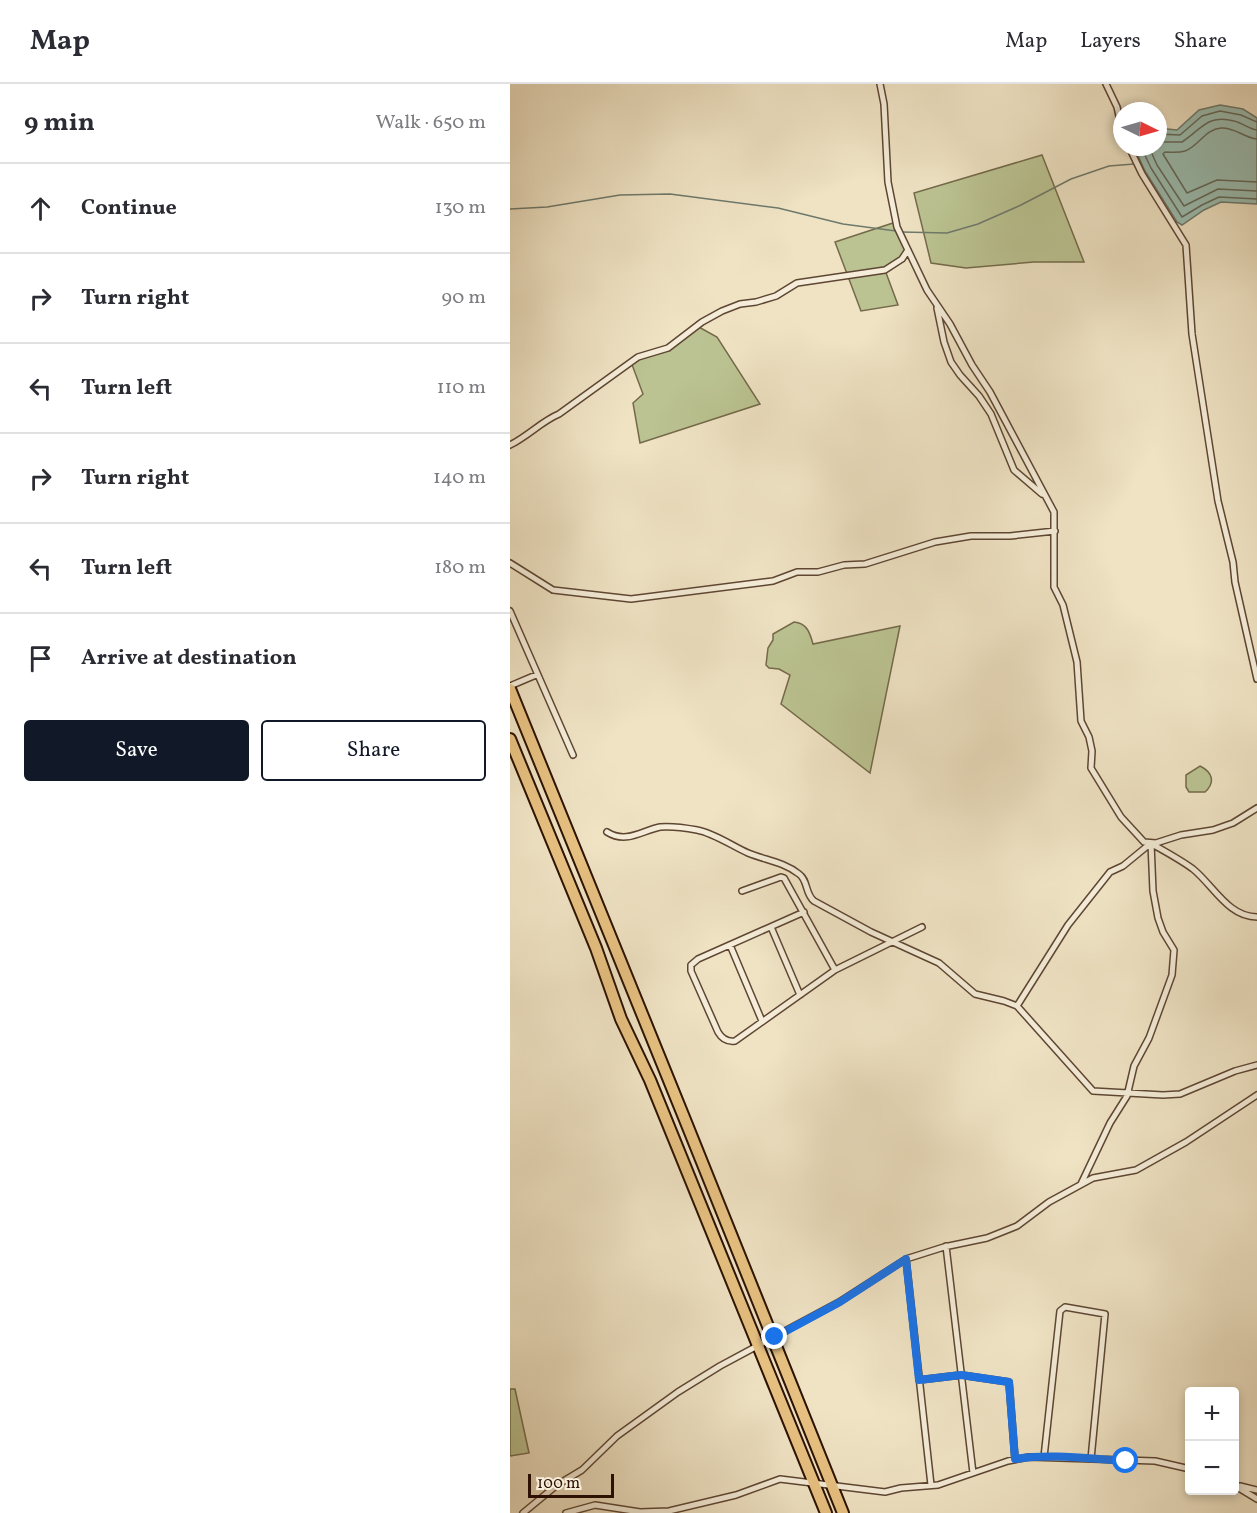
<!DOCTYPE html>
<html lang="en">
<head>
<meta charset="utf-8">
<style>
	:root { --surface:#fff; --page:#f7f7f7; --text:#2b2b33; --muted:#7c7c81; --line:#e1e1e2; --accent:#111827 }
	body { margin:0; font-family:Vollkorn,serif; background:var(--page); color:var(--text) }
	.controls { position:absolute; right:18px; bottom:18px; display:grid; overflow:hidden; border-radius:6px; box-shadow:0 3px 9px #0003 }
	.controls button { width:54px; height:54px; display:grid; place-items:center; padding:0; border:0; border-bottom:2px solid var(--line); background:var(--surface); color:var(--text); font:30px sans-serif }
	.compass { position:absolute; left:603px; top:18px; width:54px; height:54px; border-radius:50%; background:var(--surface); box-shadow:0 3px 9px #0003; rotate:95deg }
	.scale { position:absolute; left:18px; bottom:15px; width:86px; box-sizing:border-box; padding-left:6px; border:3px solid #2d1203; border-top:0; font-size:16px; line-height:21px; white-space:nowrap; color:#2d1203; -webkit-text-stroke:4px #f5edd9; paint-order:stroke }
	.stop { position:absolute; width:18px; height:18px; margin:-14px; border:4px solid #1a73e8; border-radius:50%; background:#fff }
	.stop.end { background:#1a73e8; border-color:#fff; box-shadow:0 2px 6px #0008 }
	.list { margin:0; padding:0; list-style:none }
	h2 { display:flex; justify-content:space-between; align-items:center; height:78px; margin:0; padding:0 24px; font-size:26px }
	h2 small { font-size:20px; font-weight:400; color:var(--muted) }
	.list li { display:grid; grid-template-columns:39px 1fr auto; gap:18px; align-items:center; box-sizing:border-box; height:90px; padding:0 24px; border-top:2px solid var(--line) }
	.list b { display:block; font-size:22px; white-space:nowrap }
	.list em { font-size:20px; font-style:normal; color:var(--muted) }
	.actions { display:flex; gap:12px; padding:18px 24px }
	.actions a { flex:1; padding:14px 0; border:2px solid var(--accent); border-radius:6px; text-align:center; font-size:21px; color:var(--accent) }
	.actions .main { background:var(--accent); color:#fff }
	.icon { flex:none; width:33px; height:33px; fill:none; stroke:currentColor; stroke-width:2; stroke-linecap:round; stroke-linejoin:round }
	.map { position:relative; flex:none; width:747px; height:1429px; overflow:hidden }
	header { display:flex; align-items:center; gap:36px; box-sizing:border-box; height:84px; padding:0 30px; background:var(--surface); border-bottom:2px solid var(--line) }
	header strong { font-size:28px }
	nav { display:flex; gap:33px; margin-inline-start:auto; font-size:21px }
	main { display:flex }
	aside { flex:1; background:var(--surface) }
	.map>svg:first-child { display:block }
</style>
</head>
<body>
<header>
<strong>Map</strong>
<nav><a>Map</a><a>Layers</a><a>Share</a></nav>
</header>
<main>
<aside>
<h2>9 min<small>Walk · 650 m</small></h2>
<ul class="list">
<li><svg class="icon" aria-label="ahead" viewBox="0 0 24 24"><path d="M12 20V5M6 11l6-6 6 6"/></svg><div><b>Continue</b></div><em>130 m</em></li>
<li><svg class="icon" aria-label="right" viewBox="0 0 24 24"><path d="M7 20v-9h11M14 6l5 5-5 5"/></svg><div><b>Turn right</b></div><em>90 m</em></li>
<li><svg class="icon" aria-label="left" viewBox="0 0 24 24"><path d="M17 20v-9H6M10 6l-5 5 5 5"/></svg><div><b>Turn left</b></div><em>110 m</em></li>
<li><svg class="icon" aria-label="right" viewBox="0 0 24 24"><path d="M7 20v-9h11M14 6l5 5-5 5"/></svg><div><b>Turn right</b></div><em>140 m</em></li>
<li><svg class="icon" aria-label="left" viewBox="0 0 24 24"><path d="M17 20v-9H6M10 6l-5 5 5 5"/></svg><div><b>Turn left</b></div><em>180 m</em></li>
<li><svg class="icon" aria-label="arrive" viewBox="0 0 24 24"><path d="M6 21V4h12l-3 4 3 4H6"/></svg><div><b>Arrive at destination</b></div></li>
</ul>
<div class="actions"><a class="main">Save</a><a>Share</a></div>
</aside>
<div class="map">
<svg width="747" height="1429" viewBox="0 0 747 1429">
	<rect width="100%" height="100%" fill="#efe3c4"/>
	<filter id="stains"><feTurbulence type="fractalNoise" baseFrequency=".00333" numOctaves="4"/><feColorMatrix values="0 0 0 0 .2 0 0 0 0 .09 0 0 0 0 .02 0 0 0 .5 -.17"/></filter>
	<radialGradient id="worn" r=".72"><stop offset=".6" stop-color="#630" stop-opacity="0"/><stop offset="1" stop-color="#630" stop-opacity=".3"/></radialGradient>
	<path fill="#bbc392" stroke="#746a4a" stroke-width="1.5" d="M 532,71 L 574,178 L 524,178 L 456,184 L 421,179 L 404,109 Z
		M 386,138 L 398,166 L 396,170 L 375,186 L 388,221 L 351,227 L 325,158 Z
		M 187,242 L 207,253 L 250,320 L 130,359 L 123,319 L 133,310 L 121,278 L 152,266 Z
		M 284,538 C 297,539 300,549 303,560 L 390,542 L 360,689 L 271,620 L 280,591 L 269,585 L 259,584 L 256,581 L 258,564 L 263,556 L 263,550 Z
		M 690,682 C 702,688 706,698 695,708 L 679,708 L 676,703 L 676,691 Z
		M 0,1305 L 5,1305 L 19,1369 L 0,1372 Z"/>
	<path fill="#9abeb2" stroke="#6e796c" stroke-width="1.5" d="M 710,21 L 733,25 L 747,34 L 747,120 L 711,118 L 694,126 L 672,141 L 667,138 L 635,87 L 624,63 L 648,63 L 648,44 L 667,46 L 689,26 Z"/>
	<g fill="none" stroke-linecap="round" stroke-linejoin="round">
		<path stroke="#64685a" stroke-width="1.5" d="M 648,50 L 670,51 L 692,32 L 710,27 L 731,31 L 747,38
			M 747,55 C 734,54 725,43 711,44 C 695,45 689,62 675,67 C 668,69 662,68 655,68 L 653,70 L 677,109 L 707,96 L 747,98
			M 648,58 L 672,58 C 692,45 697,30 724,37 C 733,39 738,45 747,46
			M 631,63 L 641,84 L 672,133 L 692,121 L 709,113 L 747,115
			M 639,63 L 647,81 L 674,122 L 708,105 L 747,107"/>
		<path stroke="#6e796c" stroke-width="1.5" d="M 0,125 L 37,123 L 110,111 L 160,110 L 268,124 L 333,140 L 386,147
			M 391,148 L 437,149 L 468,140 L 511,121 L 561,95 L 599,82 L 624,80"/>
		<defs>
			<path id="street" d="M 370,0 L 374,20 L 378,98 L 387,143 L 417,206 L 440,240 L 462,281 L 480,308 L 544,428 L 544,503 L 553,521 L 567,578 L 571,637 L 579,653 L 582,667 L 581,684 L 611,733 L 634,758 L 646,759 L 671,751 L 703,746 L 723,739 L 747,724
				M 596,0 L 607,23 L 612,45
				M 619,63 L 632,90 L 676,161 L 682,250 L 708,417 L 723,478 L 725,498 L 747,595
				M 427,224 L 434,258 L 441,278 L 450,291 L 469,312 L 481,330 L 504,386 L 532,410
				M 0,361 C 18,352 32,337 49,330 L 128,273 L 158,264 L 192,238 L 212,227 L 230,220 L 246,218 L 266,212 L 287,199 L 375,186 L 392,175 L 398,166
				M 0,479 L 43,506 L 121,515 L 263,497 L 287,488 L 308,488 L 334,481 L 355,480 L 425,458 L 461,452 L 500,452 L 545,447
				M 0,527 L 63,671
				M 0,602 L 26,591
				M 97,748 C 116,760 131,747 150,743 C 161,742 176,744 187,746 C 204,749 222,762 238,769 C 255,776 274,778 289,790 C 298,796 295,810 304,817 L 361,848 L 429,879 L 465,910 L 494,917 L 507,922 L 583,1007 L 653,1011 L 670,1010 L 725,987 L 747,981
				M 642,760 C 656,768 671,776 683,785 C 703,801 718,833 747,833
				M 232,807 L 271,793 L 274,794 L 325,886
				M 294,828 L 188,875 L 181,881 L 181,887 L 208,948 C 212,955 217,958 225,957 L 325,886 L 412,843
				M 261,843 L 290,911
				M 220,861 L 252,937
				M 507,922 L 558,841 L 600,788 L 613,782 L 641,759
				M 571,1100 L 600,1039 L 617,1012 L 624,982 L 639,954 L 662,891 L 664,866 L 653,848 L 648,834 L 643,807 L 641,759
				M 436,1162 L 463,1389
				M 396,1175 L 421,1401
				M 409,1296 L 451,1291 L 499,1298 L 505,1375
				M 534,1373 L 550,1227 L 555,1223 L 595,1230 L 581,1375
				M 724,1401 L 747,1415
				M 730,1402 L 747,1406
				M 13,1429 L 47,1401 L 72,1386 L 107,1352 L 168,1308 L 210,1282 L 329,1218 L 396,1175 L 434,1163 L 477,1154 L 507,1142 L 539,1118 L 583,1094 L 626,1086 L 676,1058 L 747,1011
				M 56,1429 L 85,1421 L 130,1428 L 159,1427 L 226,1411 L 270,1395 L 375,1408 L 391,1404 L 428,1401 L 498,1377 L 519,1373 L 645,1377 L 680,1385"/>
			<path id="highway" d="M 0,605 C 111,879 224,1154 333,1429
				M 0,655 L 86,864 L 111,935 L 140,996 L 316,1429"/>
		</defs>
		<use href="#street" stroke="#5e4633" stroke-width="8"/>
		<use href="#highway" stroke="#2d1203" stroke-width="14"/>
		<use href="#street" stroke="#f5edd9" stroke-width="5"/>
		<use href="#highway" stroke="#e8c282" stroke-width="10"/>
	</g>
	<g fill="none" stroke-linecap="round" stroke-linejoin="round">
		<path stroke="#1a73e8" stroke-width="8" d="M 265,1253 L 330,1218 L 396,1175 L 409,1296 L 451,1291 L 499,1298 L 505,1375 C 541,1369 580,1375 616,1377"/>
	</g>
	<rect width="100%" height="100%" filter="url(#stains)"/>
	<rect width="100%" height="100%" fill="url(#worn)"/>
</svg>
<div class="controls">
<button>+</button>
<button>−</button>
</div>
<svg class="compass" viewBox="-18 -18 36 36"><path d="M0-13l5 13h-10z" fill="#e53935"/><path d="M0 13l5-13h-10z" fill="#7c7c81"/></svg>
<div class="scale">100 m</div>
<div class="stop" style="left:616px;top:1377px"></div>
<div class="stop end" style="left:265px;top:1253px"></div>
</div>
</main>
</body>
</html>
